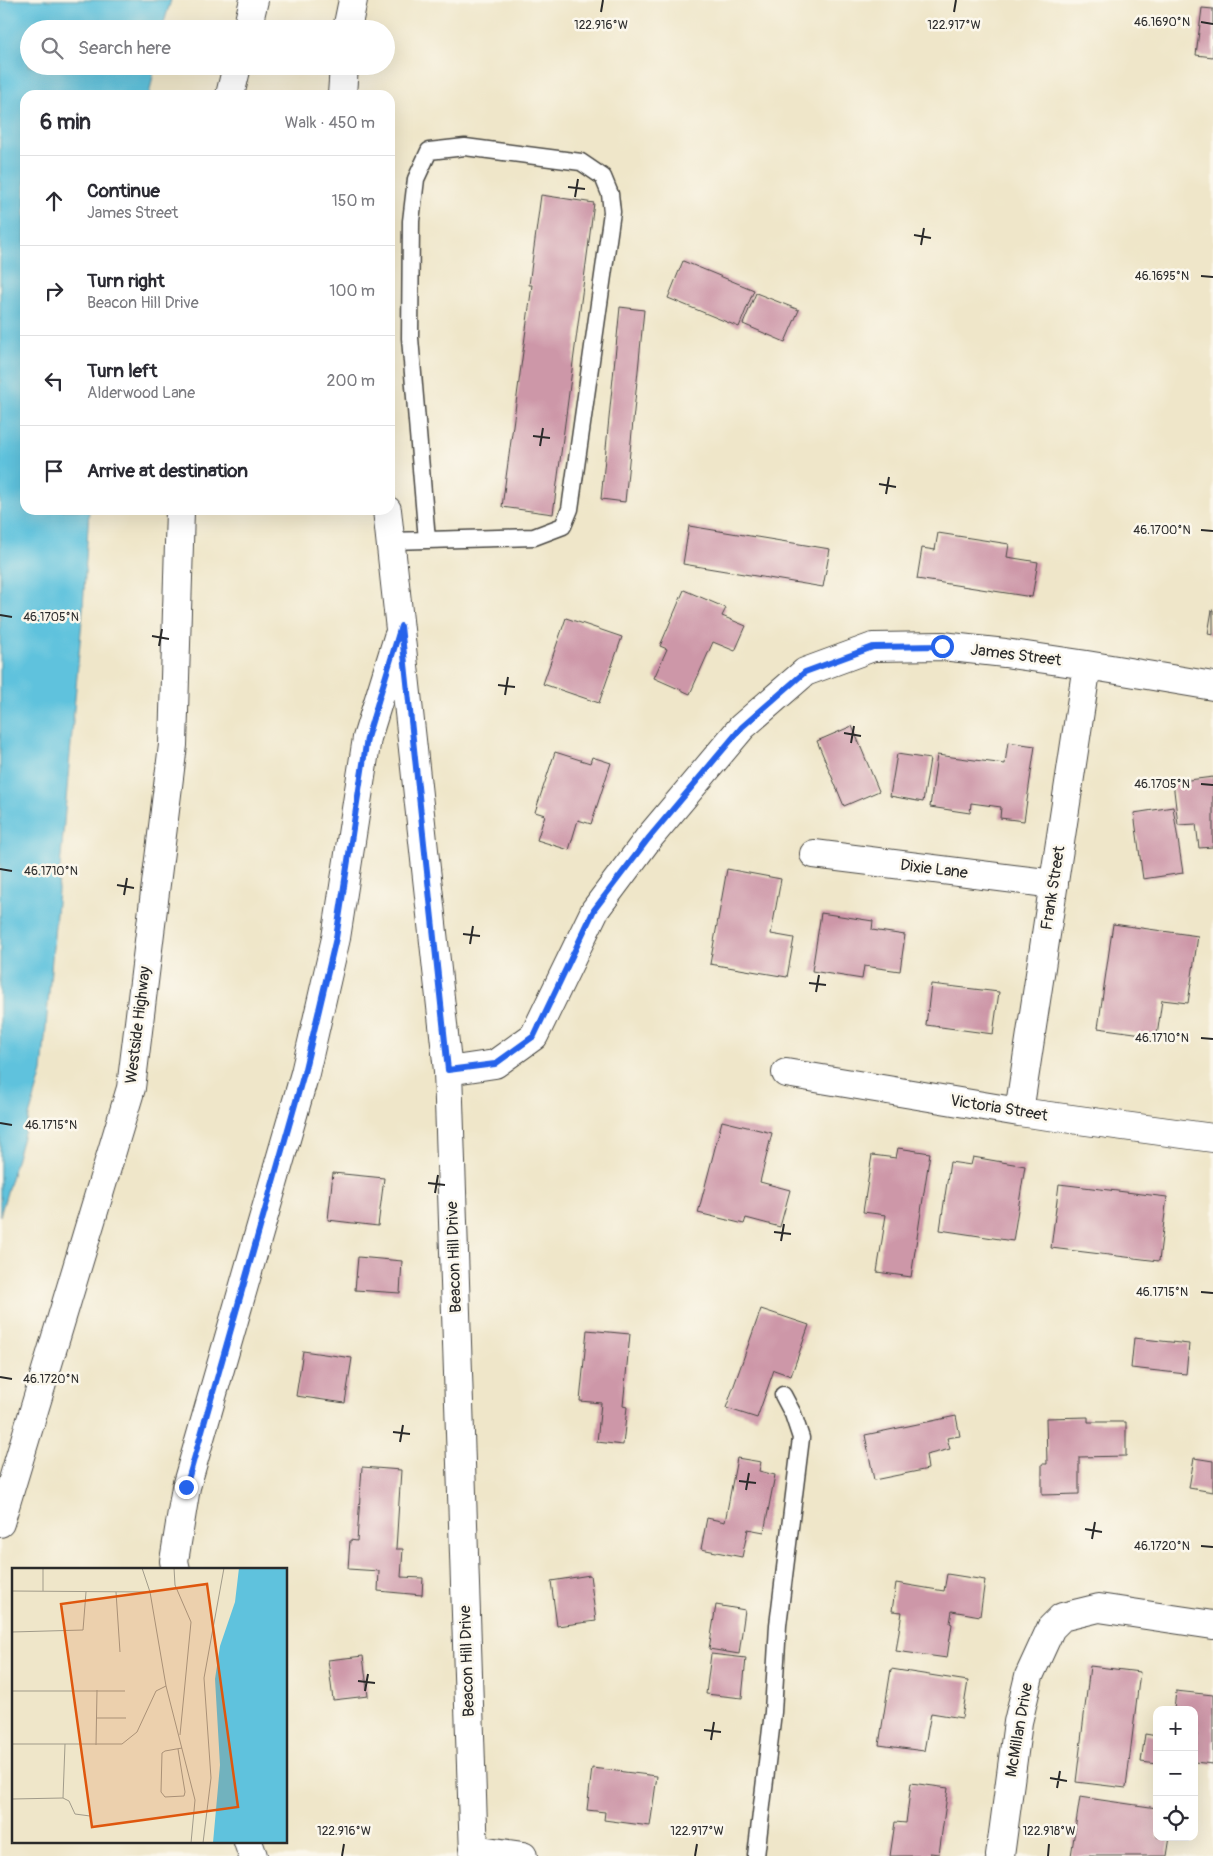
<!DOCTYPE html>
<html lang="en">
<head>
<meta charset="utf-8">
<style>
	:root { --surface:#fff; --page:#f7f7f7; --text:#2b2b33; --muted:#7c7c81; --line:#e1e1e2 }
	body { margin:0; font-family:Pangolin,sans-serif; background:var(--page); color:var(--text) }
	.controls { position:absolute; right:15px; bottom:15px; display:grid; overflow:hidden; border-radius:10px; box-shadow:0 5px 20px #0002 }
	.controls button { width:45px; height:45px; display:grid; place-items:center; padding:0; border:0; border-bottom:1px solid var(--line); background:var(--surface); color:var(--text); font:25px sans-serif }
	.stop { position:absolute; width:15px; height:15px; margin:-11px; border:4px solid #2563eb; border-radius:50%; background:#fff }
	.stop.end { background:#2563eb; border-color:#fff; box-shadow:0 1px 5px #0008 }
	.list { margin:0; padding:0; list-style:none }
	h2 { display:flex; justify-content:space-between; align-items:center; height:65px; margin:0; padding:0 20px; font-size:21px }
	h2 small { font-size:16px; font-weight:400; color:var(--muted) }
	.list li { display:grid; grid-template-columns:32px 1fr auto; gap:15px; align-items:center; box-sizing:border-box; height:90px; padding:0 20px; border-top:1px solid var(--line) }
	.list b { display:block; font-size:19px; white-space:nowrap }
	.list p { margin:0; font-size:16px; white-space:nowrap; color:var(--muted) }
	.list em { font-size:16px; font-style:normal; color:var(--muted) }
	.icon { flex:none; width:28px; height:28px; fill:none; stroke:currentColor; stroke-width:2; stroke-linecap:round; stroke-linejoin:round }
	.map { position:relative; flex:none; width:1213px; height:1856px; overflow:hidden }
	.search { position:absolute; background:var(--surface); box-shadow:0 5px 20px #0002; left:20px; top:20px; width:375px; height:55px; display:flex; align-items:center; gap:12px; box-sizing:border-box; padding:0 18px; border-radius:28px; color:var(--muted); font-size:19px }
	.panel { position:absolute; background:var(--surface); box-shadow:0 5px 20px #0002; left:20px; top:90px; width:375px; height:425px; border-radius:15px }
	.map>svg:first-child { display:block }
</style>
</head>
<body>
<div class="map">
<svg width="1213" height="1856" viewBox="0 0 1213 1856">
	<rect width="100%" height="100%" fill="#fbf7ec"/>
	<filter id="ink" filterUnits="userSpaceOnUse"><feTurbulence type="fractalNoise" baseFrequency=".02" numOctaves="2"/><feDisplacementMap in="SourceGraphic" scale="10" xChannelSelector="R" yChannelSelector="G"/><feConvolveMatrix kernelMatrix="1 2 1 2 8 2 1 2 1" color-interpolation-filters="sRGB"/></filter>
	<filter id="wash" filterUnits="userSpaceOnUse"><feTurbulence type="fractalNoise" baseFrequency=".0096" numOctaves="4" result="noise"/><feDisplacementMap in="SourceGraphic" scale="20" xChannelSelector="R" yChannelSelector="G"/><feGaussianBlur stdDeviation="1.12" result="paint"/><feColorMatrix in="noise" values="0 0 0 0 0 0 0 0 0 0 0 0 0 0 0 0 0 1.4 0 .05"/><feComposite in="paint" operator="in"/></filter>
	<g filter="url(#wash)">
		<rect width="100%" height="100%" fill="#efe6c9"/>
		<path fill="#5fc2dd" stroke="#457684" d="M 0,0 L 171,0 L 162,29 L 29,29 L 29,66 L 155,66 L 149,95 L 25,95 L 25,510 L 89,510 L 83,608 L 42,1072 L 0,1216 Z"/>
		<g id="blocks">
			<path fill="#cd97a8" d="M 1202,8 L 1213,9 L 1213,57 L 1196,55 Z
				M 541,195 L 594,203 L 553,514 L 502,507 L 532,285 L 529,285 Z
				M 683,261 L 754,290 L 739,327 L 668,298 Z
				M 756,293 L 799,310 L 785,342 L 743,324 Z
				M 620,307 L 644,310 L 625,502 L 601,499 Z
				M 689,526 L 830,549 L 823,587 L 683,564 Z
				M 938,533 L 1009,544 L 1007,557 L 1038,562 L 1032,597 L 917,579 L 922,548 L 935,550 Z
				M 684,590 L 726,608 L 722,616 L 746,626 L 735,651 L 713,642 L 690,694 L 654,678 L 667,649 L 660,646 Z
				M 1212,610 L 1213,610 L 1213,635 L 1208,634 Z
				M 566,618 L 622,637 L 599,703 L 543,684 Z
				M 852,726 L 879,791 L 844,806 L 817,741 Z
				M 1008,742 L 1035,746 L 1024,821 L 1000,818 L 1001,807 L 971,803 L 970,813 L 930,807 L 937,755 L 1005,764 Z
				M 555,752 L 590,763 L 592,757 L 611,763 L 591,824 L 578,820 L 569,850 L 537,840 L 545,815 L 535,812 Z
				M 897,754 L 930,759 L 923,802 L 890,796 Z
				M 1213,777 L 1213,847 L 1199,848 L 1196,824 L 1178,825 L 1173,782 Z
				M 1173,807 L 1183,873 L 1143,879 L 1134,813 Z
				M 727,869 L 781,879 L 771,934 L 794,938 L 787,977 L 710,964 Z
				M 821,913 L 873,921 L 872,930 L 905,935 L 900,971 L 864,966 L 862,979 L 812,971 Z
				M 1113,924 L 1198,936 L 1188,1003 L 1162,1000 L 1157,1036 L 1098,1028 Z
				M 931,984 L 999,992 L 993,1034 L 926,1025 Z
				M 722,1121 L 772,1133 L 760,1182 L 790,1190 L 780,1227 L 746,1218 L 744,1224 L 698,1213 Z
				M 898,1148 L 930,1153 L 911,1277 L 877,1272 L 886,1215 L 863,1212 L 872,1155 L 896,1158 Z
				M 973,1157 L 1025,1166 L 1013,1241 L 940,1230 L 950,1162 L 971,1165 Z
				M 333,1173 L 384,1178 L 378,1226 L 328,1220 Z
				M 1059,1184 L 1167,1197 L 1159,1261 L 1051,1248 Z
				M 358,1257 L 402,1261 L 400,1293 L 355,1290 Z
				M 761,1309 L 809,1325 L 791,1376 L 774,1370 L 757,1418 L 726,1408 Z
				M 587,1330 L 630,1334 L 623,1406 L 627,1407 L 623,1445 L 597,1442 L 601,1403 L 580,1401 Z
				M 1134,1338 L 1189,1344 L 1186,1374 L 1131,1368 Z
				M 303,1351 L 352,1358 L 345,1403 L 296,1396 Z
				M 956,1416 L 960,1436 L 947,1438 L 950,1449 L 926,1455 L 928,1469 L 874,1480 L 865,1435 Z
				M 1088,1417 L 1088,1422 L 1126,1422 L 1126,1456 L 1079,1457 L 1079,1494 L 1042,1495 L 1042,1464 L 1047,1464 L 1046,1418 Z
				M 737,1458 L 761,1462 L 759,1471 L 775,1475 L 764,1532 L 748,1529 L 742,1557 L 701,1549 L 707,1518 L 725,1522 Z
				M 1194,1458 L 1213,1461 L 1213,1492 L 1189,1488 Z
				M 362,1467 L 401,1470 L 396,1549 L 403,1549 L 401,1577 L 423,1578 L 422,1595 L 378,1591 L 379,1571 L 348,1569 L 350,1540 L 357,1541 Z
				M 947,1574 L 985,1580 L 980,1616 L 952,1611 L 950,1623 L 952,1624 L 947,1658 L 896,1651 L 902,1612 L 892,1611 L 896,1583 L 944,1591 Z
				M 590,1575 L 596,1621 L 557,1626 L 551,1581 Z
				M 716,1605 L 745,1610 L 739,1654 L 709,1649 Z
				M 711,1654 L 746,1658 L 742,1698 L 706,1694 Z
				M 363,1656 L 368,1696 L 333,1700 L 328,1660 Z
				M 1090,1666 L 1140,1672 L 1126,1788 L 1076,1782 Z
				M 891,1669 L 968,1681 L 962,1718 L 931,1713 L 924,1751 L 879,1745 Z
				M 1176,1691 L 1213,1695 L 1213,1764 L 1194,1762 L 1197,1734 L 1194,1734 L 1194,1710 L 1174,1710 Z
				M 1145,1734 L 1157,1736 L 1157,1764 L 1141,1762 Z
				M 592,1768 L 657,1776 L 650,1826 L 604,1820 L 605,1812 L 587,1810 Z
				M 911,1783 L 948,1788 L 939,1854 L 930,1853 L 930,1856 L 890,1856 L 895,1822 L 906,1823 Z
				M 1080,1797 L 1157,1808 L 1157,1837 L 1170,1837 L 1167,1856 L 1071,1856 Z"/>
		</g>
	</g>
	<g filter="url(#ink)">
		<use href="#blocks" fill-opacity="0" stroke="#484743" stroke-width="1"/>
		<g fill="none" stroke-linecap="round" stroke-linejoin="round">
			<defs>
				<path id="service" d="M 391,541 L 534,537 L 563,526 L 570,509 L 612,212 L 610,194 L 603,177 L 581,162 L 465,147 L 429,151 L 416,179 L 411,221 L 410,338 L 427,540
					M 756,1856 L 773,1712 L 778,1625 L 801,1438 L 793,1414 L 783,1395"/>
				<path id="minor" d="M 347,29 L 353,0
					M 342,95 L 344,66
					M 387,510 L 448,1071 L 474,1856
					M 814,854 L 1054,884
					M 448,1071 L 495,1064 L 534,1036 L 595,910 L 648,839 L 742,727 L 805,672 L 873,647 L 942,646 L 1005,653 L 1087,665 L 1213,686
					M 786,1073 L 1019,1112 L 1213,1138
					M 1019,1112 L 1087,665
					M 176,1570 L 174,1561 L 186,1487 L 305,1073 L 336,938 L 367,738 L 398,637
					M 248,1842 L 253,1856
					M 473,1849 L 523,1856
					M 1000,1856 L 1018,1722 L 1029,1676 L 1051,1628 L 1062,1617 L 1099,1608 L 1213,1625"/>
				<path id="secondary" d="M 247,29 L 254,0
					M 230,95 L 237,66
					M 0,1523 L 131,1088 L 173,745 L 180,510"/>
			</defs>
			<use href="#service" stroke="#484743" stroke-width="19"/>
			<use href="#minor" stroke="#484743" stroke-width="30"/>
			<use href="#secondary" stroke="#484743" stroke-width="30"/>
			<use href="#service" stroke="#fff" stroke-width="16"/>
			<use href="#minor" stroke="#fff" stroke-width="28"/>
			<use href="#secondary" stroke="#fff" stroke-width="28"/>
		</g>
	</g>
	<g fill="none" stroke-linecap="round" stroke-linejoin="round" filter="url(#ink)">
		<path stroke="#2563eb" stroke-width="6" d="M 186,1487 L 304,1073 L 336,938 L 367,738 L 401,626 L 448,1070 L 495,1064 L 534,1036 L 594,910 L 648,839 L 742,727 L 805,672 L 873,647 L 942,646"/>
	</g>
	<path fill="none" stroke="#2b2b2b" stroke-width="2" d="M 601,12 L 603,0M 954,12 L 956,0M 1201,22 L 1213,24M 568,187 L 585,189M 575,197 L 578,179M 914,235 L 931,238M 921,245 L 924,228M 1201,276 L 1213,277M 533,436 L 550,438M 540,446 L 543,428M 879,484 L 896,487M 886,494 L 889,477M 1201,530 L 1213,531M 0,615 L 12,617M 152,636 L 169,639M 159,646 L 162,629M 498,685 L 515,687M 505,695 L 508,677M 844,733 L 861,736M 851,743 L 854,726M 1201,784 L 1213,785M 0,869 L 12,871M 117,885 L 134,888M 124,895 L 127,878M 463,934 L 480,936M 470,944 L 473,926M 809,983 L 826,985M 816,992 L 819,975M 1201,1038 L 1213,1039M 0,1123 L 12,1125M 428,1183 L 445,1185M 435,1193 L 438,1175M 774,1232 L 791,1234M 781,1241 L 784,1224M 1201,1292 L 1213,1293M 0,1377 L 12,1379M 393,1432 L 410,1434M 400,1442 L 403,1425M 739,1481 L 756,1483M 746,1490 L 749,1473M 1085,1529 L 1102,1532M 1092,1539 L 1095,1522M 1201,1546 L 1213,1547M 358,1681 L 375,1683M 365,1691 L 368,1674M 704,1730 L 721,1732M 711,1740 L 714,1722M 1050,1778 L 1067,1781M 1057,1788 L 1060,1771M 342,1856 L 344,1844M 695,1856 L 697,1844M 1048,1856 L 1049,1844"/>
	<g text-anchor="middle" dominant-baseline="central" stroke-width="5" stroke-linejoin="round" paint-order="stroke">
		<g font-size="16" fill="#2b2b2b" stroke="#fbf7ec">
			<text transform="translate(1016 655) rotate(7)">James Street</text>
			<text transform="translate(934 869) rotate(7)">Dixie Lane</text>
			<text transform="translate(1053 888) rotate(-81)">Frank Street</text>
			<text transform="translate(138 1025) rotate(-83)">Westside Highway</text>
			<text transform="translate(999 1108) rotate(9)">Victoria Street</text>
			<text transform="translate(454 1257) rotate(-92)">Beacon Hill Drive</text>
			<text transform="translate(467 1661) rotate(-92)">Beacon Hill Drive</text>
			<text transform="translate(1019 1730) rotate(-80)">McMillan Drive</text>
		</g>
	</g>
	<g transform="translate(12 1568)">
		<rect width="275" height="275" fill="#efe6c9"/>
		<path d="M 227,0 L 275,0 L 275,275 L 201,275 L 208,197 L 203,111 L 208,78 L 223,34 Z" fill="#5fc2dd"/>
		<path fill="none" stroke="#a19b8a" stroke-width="1" d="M 130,0 L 138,24 L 154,118 L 183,232 L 179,275M 162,0 L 163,17 L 179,54 L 168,167M 0,23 L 138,24M 31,23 L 31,0M 104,24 L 108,84M 0,64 L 71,62 L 74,24M 0,123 L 113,123M 84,150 L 114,150M 0,176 L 110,176 L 125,164 L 144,123 L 154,118M 84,177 L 85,122M 166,181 L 173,224 L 172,228 L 153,229 L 149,224 L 150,185 L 153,183 L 170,180M 51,230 L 57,233 L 63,246 L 78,248M 0,231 L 51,230 L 53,176M 191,275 L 199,210 L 192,110 L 212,0"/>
		<path fill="#df570e" fill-opacity="0.15" stroke="#df570e" stroke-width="2.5" d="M 195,16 L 226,239 L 80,259 L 49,36 Z"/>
		<rect width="275" height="275" fill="none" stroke="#2b2b2b" stroke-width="2.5"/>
	</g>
	<g font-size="12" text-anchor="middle" fill="#2b2b2b" stroke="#fbf7ec" stroke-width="5" stroke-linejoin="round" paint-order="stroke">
		<text x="1162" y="26">46.1690°N</text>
		<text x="601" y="29">122.916°W</text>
		<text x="954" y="29">122.917°W</text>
		<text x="1162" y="280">46.1695°N</text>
		<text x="1162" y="534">46.1700°N</text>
		<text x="51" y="621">46.1705°N</text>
		<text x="1162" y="788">46.1705°N</text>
		<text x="51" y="875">46.1710°N</text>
		<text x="1162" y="1042">46.1710°N</text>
		<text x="51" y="1129">46.1715°N</text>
		<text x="1162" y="1296">46.1715°N</text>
		<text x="51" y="1383">46.1720°N</text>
		<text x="1162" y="1550">46.1720°N</text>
		<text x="344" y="1835">122.916°W</text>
		<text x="697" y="1835">122.917°W</text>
		<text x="1049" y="1835">122.918°W</text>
	</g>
</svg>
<div class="controls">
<button>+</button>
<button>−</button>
<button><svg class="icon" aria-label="locate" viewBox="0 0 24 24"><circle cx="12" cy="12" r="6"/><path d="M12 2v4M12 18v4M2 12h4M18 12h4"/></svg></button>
</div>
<div class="stop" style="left:942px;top:646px"></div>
<div class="stop end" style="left:186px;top:1487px"></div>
<div class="search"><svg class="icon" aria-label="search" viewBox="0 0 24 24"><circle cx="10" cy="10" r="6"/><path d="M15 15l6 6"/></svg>Search here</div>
<section class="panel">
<h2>6 min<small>Walk · 450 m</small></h2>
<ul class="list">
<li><svg class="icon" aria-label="ahead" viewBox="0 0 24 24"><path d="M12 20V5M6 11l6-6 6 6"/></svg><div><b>Continue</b><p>James Street</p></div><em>150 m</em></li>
<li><svg class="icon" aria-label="right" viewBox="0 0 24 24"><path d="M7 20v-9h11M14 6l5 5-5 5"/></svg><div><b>Turn right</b><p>Beacon Hill Drive</p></div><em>100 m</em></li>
<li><svg class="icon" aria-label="left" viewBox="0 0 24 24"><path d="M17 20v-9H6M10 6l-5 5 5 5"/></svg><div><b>Turn left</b><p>Alderwood Lane</p></div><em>200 m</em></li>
<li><svg class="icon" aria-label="arrive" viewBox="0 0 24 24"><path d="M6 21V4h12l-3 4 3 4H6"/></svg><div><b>Arrive at destination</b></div></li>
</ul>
</section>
</div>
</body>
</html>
